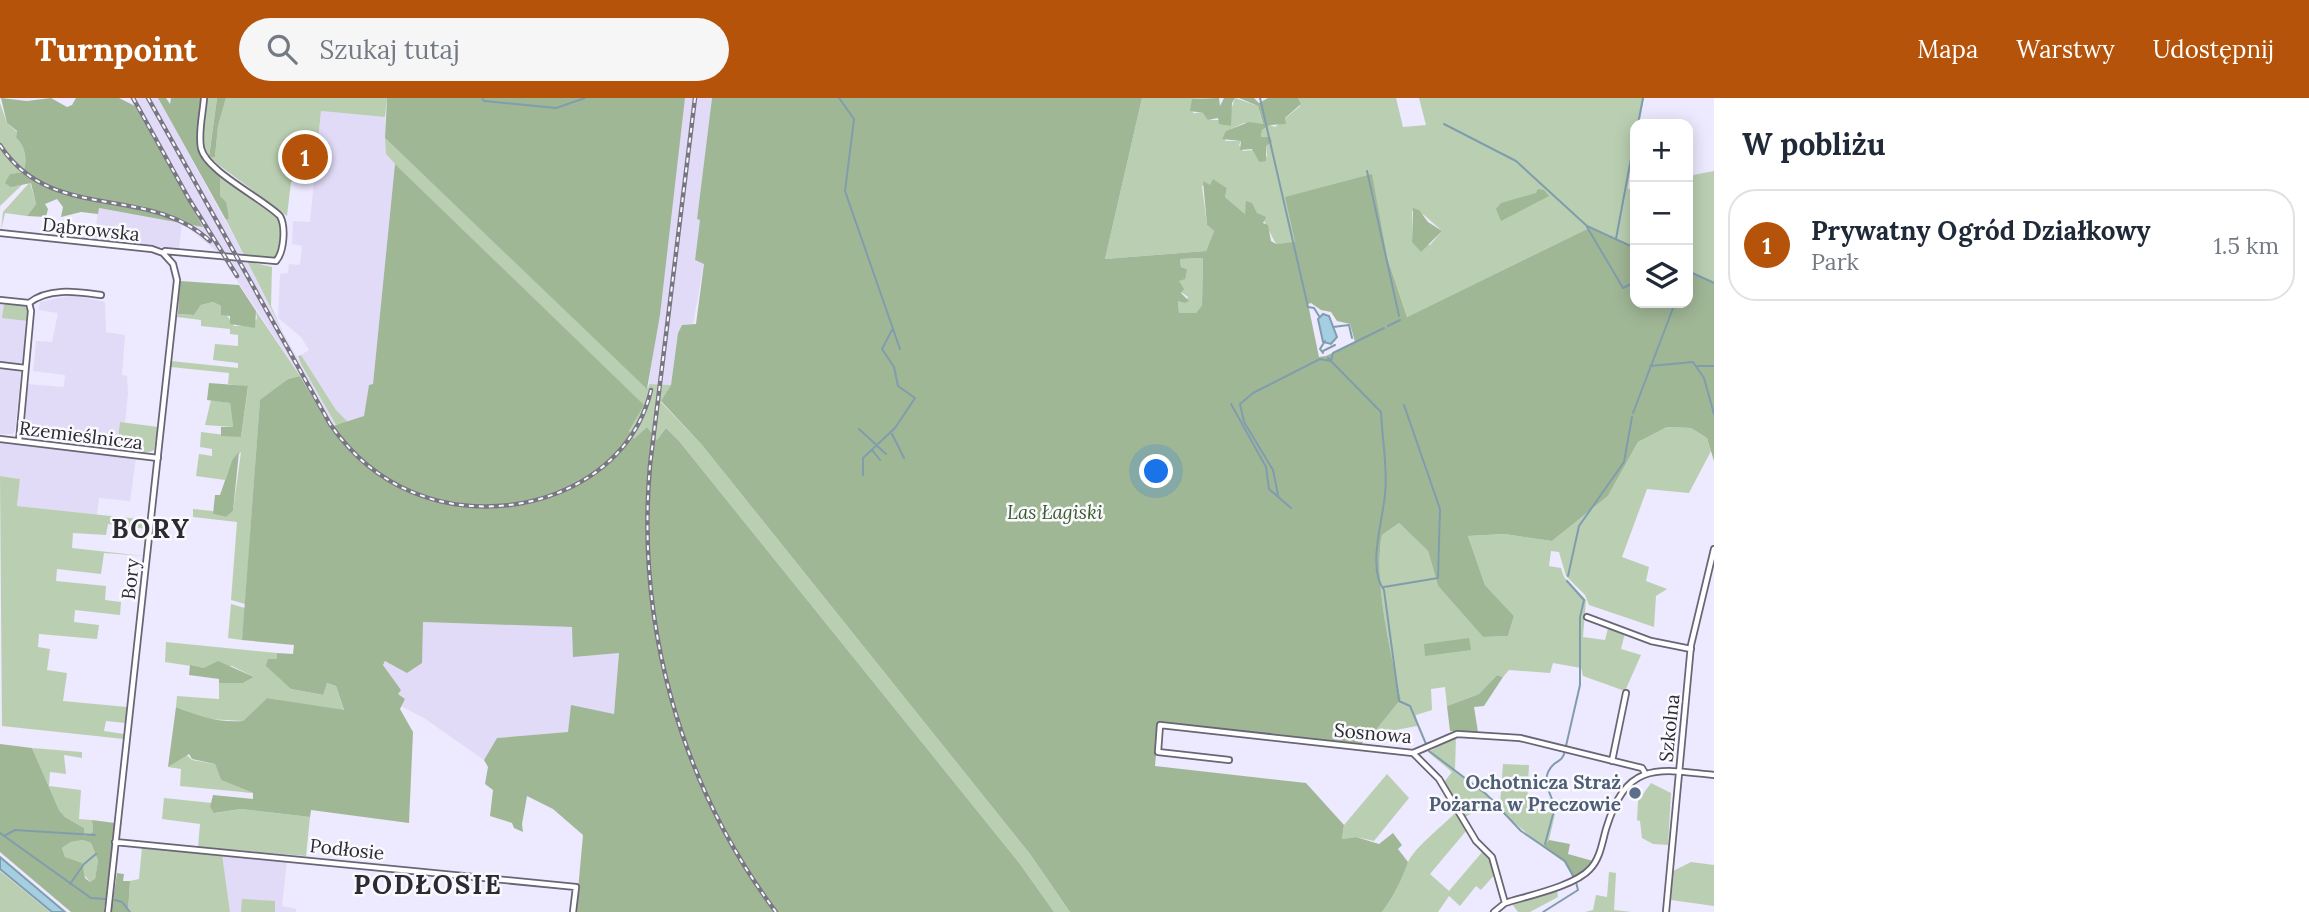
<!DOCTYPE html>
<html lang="pl">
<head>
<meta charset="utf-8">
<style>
	:root { --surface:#fff; --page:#f6f6f7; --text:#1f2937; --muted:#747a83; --line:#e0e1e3; --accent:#b45309 }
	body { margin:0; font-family:Lora,serif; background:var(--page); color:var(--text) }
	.controls { position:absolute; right:21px; top:21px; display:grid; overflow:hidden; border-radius:14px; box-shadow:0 4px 18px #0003 }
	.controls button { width:63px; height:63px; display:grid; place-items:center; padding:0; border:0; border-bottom:2px solid var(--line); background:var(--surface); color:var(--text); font:35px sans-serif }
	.you { position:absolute; left:1157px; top:374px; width:24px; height:24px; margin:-18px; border:5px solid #fff; border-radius:50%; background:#1a73e8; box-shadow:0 0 0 10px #1a73e833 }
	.badge { display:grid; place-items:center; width:46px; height:46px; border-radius:50%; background:var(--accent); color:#fff; font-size:23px; font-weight:700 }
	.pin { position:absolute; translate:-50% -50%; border:4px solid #fff; box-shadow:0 2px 7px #0006 }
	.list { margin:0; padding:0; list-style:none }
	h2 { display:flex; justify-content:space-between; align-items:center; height:91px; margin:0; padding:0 28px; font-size:30px }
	h2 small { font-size:23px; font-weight:400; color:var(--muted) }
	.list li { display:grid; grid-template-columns:46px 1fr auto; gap:21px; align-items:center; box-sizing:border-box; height:112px; margin:0 14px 14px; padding:0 14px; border:2px solid var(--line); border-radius:28px }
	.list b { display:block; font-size:26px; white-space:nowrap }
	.list p { margin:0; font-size:23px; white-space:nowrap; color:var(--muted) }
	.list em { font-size:23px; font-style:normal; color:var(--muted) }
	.icon { flex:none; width:38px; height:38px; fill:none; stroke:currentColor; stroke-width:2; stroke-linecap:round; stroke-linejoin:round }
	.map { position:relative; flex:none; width:1714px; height:814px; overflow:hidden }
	header { display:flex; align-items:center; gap:42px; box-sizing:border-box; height:98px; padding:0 35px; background:var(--accent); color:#fff }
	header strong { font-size:33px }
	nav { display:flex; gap:38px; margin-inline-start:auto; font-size:24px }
	.search { width:490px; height:63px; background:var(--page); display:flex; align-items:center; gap:18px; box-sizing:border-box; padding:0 24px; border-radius:38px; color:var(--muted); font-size:26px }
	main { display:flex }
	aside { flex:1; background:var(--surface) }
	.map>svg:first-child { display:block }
</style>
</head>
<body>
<header>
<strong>Turnpoint</strong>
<div class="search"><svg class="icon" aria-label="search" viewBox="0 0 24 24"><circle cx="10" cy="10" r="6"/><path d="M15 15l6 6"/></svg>Szukaj tutaj</div>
<nav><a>Mapa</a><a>Warstwy</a><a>Udostępnij</a></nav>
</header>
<main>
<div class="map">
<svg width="1714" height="814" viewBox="0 0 1714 814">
	<rect width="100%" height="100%" fill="#ede9fe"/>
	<path fill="#e1dbf7" d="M 130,0 L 158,0 L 245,159 L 220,156 L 186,128 L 188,124 L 203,128 Z
		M 685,0 L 712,0 L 697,120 L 700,122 L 695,162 L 704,165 L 693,226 L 682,227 L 678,235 L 671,287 L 649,286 Z
		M 321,13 L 385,19 L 386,56 L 395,66 L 373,287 L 364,319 L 348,324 L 336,313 L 301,257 L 309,252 L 301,239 L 278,220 L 280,176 L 288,175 L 289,166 L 300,167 L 302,148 L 292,146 L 293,123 L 310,124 Z
		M 98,110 L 182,124 L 179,151 L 95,141 Z
		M 222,160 L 247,163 L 283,235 L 336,327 L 330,329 L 294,268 Z
		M 73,197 L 105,204 L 106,234 L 125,237 L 122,277 L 127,278 L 128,295 L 125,325 L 120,324 L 117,348 L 24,338 L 22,334 L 27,286 L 64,289 L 65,277 L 33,273 L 36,243 L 52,244 L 58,215 L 39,212 L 40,204 Z
		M 0,206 L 4,206 L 3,220 L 27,223 L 23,263 L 20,266 L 0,264 Z
		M 0,270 L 21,274 L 15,333 L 12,336 L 0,336 Z
		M 0,344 L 136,360 L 130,403 L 99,400 L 97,417 L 17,408 L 20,381 L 0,378 Z
		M 422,524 L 572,529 L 619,554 L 614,616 L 569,634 L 497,640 L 484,662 L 424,620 L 401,608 L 405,601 L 397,596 L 401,592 L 383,567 Z
		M 222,756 L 287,762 L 282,808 L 296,811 L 296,814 L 230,814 Z"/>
	<path fill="#bacfb2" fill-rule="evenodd" d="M 206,0 L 217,0 L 209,58 L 215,59 L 218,28 L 226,0 L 387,0 L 385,19 L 321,13 L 315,73 L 302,73 L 291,84 L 287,118 L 208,59 L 202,44 Z
		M 1142,0 L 1204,0 L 1192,1 L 1193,15 L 1203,15 L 1210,22 L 1219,22 L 1231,12 L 1235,0 L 1258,8 L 1263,28 L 1244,25 L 1231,31 L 1225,43 L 1241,43 L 1239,47 L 1243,53 L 1253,52 L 1259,64 L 1267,58 L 1266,48 L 1272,44 L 1261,39 L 1262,32 L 1270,27 L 1275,29 L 1300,8 L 1298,0 L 1396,0 L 1403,29 L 1426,27 L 1419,0 L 1644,0 L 1639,26 L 1635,26 L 1628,91 L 1635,90 L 1635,150 L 1589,130 L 1407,219 L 1387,159 L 1295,145 L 1276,146 L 1262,119 L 1247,112 L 1245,116 L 1225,99 L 1227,90 L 1214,82 L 1211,87 L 1202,88 L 1207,127 L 1214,133 L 1206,153 L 1105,161 ZM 1412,113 L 1424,117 L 1442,133 L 1430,147 L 1412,144 Z
		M 0,5 L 7,25 L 17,34 L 16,40 C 25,47 28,63 23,74 L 10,76 L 17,88 L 24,85 L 0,108 Z
		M 385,40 L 648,290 L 649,286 L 671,287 L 661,304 L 702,347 L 1030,756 L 1070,814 L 1054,814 L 1020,766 L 679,343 L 666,330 L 657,342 L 647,329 L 634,342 L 629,333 L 643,307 L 395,66 L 386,56 Z
		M 1714,73 L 1714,183 L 1688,172 L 1688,78 Z
		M 220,76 L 277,119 C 282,131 281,151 274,161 L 245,159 L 226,122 L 229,119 L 220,98 Z
		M 30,84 L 36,106 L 27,118 L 5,115 L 1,132 L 3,114 Z
		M 1203,160 L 1202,207 L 1196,215 L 1179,215 L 1178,202 L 1185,205 L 1188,199 L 1181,194 L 1179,183 L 1187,171 L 1181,169 L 1180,161 Z
		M 247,163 L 272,169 L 271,208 L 283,234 Z
		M 0,204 L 24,207 L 28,213 L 27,223 L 2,220 L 4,206 Z
		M 213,204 L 221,208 L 234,228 L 246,228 L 257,221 L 256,213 L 300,278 L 288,281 L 260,303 L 245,506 L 231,502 L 237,424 L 193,419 L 193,411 L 213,413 L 213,416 L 226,419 L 233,413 L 241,354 L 232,362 L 225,382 L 196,378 L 199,356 L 212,358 L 212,351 L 200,349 L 201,334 L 241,339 L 248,289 L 228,286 L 229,275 L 171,269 L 171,263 L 238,270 L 238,265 L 213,262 L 215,246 L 238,248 L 238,237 L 230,236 L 230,231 L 201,228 L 201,222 L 177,219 L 178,216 L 194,217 L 201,207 Z
		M 301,257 L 336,312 L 348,324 L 336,327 L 301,266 L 298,258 Z
		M 211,302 L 230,305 L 233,329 L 205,327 Z
		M 120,324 L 158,329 L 154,352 C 144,358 124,353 117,348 Z
		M 1667,329 L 1691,330 L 1707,340 L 1711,353 L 1689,395 L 1647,391 L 1622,459 L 1649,469 L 1646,483 L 1667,491 L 1656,498 L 1654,529 L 1589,507 L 1585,497 L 1566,478 L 1559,454 L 1551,453 L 1549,468 L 1561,470 L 1564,479 L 1586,502 L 1583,539 L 1605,542 L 1608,530 L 1625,535 L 1621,551 L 1641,557 L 1625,593 L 1583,578 L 1581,570 L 1553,565 L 1550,575 L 1509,572 L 1503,579 L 1497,577 L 1479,596 L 1447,608 L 1445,589 L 1431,591 L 1432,612 L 1416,617 L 1417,628 L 1390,633 L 1376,632 L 1401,601 C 1391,557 1373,481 1382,437 L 1399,425 L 1428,453 L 1438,488 L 1483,539 L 1508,538 L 1514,518 L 1485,487 L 1468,438 L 1504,436 L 1552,443 L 1608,398 L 1638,344 Z
		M 0,378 L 20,381 L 17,408 L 148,422 L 147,431 L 108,426 L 106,437 L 73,435 L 72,450 L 144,458 L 104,455 L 101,476 L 57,471 L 56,483 L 106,488 L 105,502 L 121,504 L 120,517 L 75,512 L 74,524 L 99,527 L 97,541 L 39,536 L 38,549 L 50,551 L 47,572 L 67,575 L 63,603 L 127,609 L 125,625 L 106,623 L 104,633 L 124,636 L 124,641 L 2,628 Z
		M 231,506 L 245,510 L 242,542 L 228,540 Z
		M 166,544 L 277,555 L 277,562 L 291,591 L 322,597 L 327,585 L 336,588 L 344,613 L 267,600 L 243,623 L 207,621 L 176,609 L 177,598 L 219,601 L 219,585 L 243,585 L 254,579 L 232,568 L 204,570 L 165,564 Z
		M 1456,638 L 1455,672 L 1500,706 L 1503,666 L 1529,667 L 1527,708 L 1555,716 L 1549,742 L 1543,749 L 1491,705 L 1463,720 L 1444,684 L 1452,674 L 1428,654 Z
		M 32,650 L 82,654 L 82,660 L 64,657 L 66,676 L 50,674 L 49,688 L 81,692 L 79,721 L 92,722 L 93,734 L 83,738 L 84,730 L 65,719 L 59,712 Z
		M 186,656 L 192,662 L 215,666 L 221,682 L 253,695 L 180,688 L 181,671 L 168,669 Z
		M 1387,676 L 1409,700 L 1374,743 L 1356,739 L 1342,741 L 1344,727 Z
		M 1651,685 L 1671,695 L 1668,747 L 1653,746 L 1642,740 L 1640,723 L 1637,722 L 1638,703 Z
		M 164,700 L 212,705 L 210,709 L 215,715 L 241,711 L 310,719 L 306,758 L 198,749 L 200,726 L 162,721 Z
		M 1456,714 L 1466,733 L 1430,776 L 1449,793 L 1483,753 L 1492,762 L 1496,775 L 1481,792 L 1476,788 L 1460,808 L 1449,798 L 1438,814 L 1382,814 C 1393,798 1398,783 1407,766 C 1416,747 1441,730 1456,714 Z
		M 83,742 L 91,745 L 98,762 L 95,782 L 90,784 L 73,763 L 65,759 L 62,750 L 71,744 Z
		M 142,749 L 222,756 L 230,814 L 128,814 L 130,783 L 139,781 Z
		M 1691,764 L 1714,767 L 1714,808 L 1671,802 L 1673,773 Z
		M 0,773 L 50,814 L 0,814 Z
		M 1609,774 L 1616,775 L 1614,812 L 1632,814 L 1585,814 L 1593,812 L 1596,797 L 1607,799 Z
		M 1557,791 L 1558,799 L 1530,814 L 1518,814 L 1512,806 Z
		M 242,801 L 275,803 L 275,814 L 241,814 Z"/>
	<path fill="#a0b796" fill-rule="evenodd" d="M 1,0 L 27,3 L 51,0 L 67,9 L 72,7 L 76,0 L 119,0 L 135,8 L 203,129 L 99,110 L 98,116 L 81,114 L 61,119 L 63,109 L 57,101 L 45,106 L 48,111 L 46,119 L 27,118 L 36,106 L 31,85 L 11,89 L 5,85 L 10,76 L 23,74 C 28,63 25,47 16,40 L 17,33 L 7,25 Z
		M 158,0 L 166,0 L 170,6 L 171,0 L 201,0 L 200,55 L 220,76 L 220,98 L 226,104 L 229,120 L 226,122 Z
		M 217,0 L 226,0 L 218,28 L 215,59 L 209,59 Z
		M 387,0 L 685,0 L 660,217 L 647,291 L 385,40 Z
		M 712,0 L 1142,0 L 1105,161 L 1206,153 L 1214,133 L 1207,127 L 1203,83 L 1210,87 L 1213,81 L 1227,90 L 1225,99 L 1245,116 L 1246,103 L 1252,105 L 1257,115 L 1266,119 L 1263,125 L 1268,127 L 1271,143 L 1276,146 L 1295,144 L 1285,99 L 1372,76 L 1387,159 L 1407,219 L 1589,130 L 1635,150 L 1635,205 L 1688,205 L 1688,172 L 1714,183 L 1714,363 L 1707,340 L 1691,330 L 1667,329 L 1638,344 L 1608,398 L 1552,443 L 1504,436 L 1468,438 L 1485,487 L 1514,518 L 1508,538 L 1483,539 L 1438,488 L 1428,453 L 1399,425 L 1382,437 C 1373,481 1391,557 1401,601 L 1376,632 L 1364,632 L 1362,647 L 1159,625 L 1155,668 L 1306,685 L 1344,727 L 1342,741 L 1356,739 L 1379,746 L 1393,735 L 1402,747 L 1398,751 L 1408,764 C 1401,783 1394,797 1382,814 L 1070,814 L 1030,756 L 702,347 L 661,303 L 671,287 L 678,235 L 682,227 L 696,226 L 704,166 L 695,162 L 700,122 L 697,121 ZM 1203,160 L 1202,207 L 1196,215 L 1179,215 L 1178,203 L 1185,205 L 1189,203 L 1181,195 L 1184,191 L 1179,183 L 1185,181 L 1187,171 L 1181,169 L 1180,161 ZM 1311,205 L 1321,212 L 1331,214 L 1337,223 L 1350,226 L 1355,244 L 1326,258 L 1319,259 L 1308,206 Z
		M 1219,0 L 1220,8 L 1224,0 L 1235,0 L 1232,5 L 1231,28 L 1219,26 L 1218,20 L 1208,22 L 1203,15 L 1190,13 L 1192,1 Z
		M 1239,0 L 1254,0 L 1259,5 L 1268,0 L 1298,0 L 1301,6 L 1285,20 L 1286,26 L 1270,27 L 1262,32 L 1261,39 L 1270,39 L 1272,44 L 1266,48 L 1266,63 L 1259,64 L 1252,51 L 1240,52 L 1241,43 L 1222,41 L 1226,33 L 1249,24 L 1263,26 L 1258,8 Z
		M 395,66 L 644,307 L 629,333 L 634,341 L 647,329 L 657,342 L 666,330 L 679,343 L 1020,766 L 1054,814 L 576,814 L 583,737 L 553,711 L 527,698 L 522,726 L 523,734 L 514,730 L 512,725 L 490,718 L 493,692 L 485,686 L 488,669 L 484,662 L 497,640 L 568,634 L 571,607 L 614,616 L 619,555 L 573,559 L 572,529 L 423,524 L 422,565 L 407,575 L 385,563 L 383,567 L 401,592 L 398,596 L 405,601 L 400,611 L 413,634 L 409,725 L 311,712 L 310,719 L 241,711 L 214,715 L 210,709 L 213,697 L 253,701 L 253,695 L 221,682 L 215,666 L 192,661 L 189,656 L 168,669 L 176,609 C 199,618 218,625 243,623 L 267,600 L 344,612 L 336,588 L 327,585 L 323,597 L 291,591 L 266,568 L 268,561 L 277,561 L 277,555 L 293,556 L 294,547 L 242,542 L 260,302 L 288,281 L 300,278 L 330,329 L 364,318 L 369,287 L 373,286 Z
		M 1538,91 L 1544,92 L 1549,98 L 1501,123 L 1496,111 L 1501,105 L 1536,95 Z
		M 1413,110 L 1419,112 L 1428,124 L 1442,133 L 1421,154 L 1412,144 Z
		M 180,183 L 239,187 L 256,213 L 255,230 L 230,226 L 230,218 L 221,217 L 221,208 L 213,204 L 201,207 L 194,217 L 178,216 Z
		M 209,285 L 248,288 L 241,339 L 221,338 L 221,329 L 233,329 L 230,305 L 207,302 Z
		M 239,354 L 233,413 L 226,419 L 213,416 L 215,397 L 220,397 L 232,362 Z
		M 1469,540 L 1471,552 L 1425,558 L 1424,546 Z
		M 218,563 L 254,579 L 243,585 L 219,585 L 219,581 L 189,577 L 190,567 L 204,570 Z
		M 1497,577 L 1503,579 L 1484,608 L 1474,609 L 1478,634 L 1450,633 L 1447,608 L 1479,596 Z
		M 0,646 L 32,650 L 59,712 L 65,719 L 84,730 L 84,738 L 93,734 L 92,722 L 115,725 L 104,814 L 71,814 L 0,754 ZM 83,742 L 91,745 L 98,762 L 95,781 L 90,784 L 85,780 L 82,765 L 65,759 L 62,750 L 71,744 Z
		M 1549,742 L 1570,746 L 1568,756 L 1593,763 L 1581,776 L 1573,780 L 1564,764 L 1543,749 Z
		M 117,775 L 124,776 L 123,783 L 130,783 L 128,814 L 111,814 Z"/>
	<path fill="#a4cee2" stroke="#809dad" stroke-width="2" d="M 1323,216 L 1329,218 L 1337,239 L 1331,246 L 1323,244 L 1318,221 Z
		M 0,759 L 65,814 L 52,814 L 0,771 Z"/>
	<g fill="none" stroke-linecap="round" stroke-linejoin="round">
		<path stroke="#809dad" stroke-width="2" d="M 482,0 L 484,3 L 556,10 L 585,0
			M 839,0 L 854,21 L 845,93 L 900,251
			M 1260,0 L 1308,209 L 1314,210 L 1319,218
			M 1444,26 L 1516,63 L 1587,128 L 1635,150
			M 1638,26 L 1643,0
			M 1367,73 L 1399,218
			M 1587,129 L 1623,190 L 1635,184
			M 1616,141 L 1635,39
			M 1688,173 L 1714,185
			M 1388,228 L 1400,222
			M 1333,229 L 1349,227 L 1352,240
			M 1323,253 L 1335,247
			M 1323,255 L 1320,251 L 1325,243
			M 1328,260 L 1381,314 C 1382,340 1388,370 1385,396 C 1383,422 1367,470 1384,492 L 1399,603 L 1410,608 L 1426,646
			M 1650,268 L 1693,264 L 1704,280 L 1714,316
			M 1698,268 L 1714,268
			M 1231,306 L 1266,369 L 1269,391 L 1291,410
			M 1633,315 L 1675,205
			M 859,331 L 886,356
			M 892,336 L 904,360
			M 872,352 L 880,362
			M 863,377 L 863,360 L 895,330 L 915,300 L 898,288 L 894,269 L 882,251 L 892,232
			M 1278,397 L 1273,372 L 1244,324 L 1240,306 L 1253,295 L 1320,261 L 1331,263 L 1333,255 L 1384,230
			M 1568,478 L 1579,428 L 1624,364 L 1632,319
			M 1384,489 L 1438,480 L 1440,411 L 1404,307
			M 1566,648 L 1580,587 L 1580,519 L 1584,502 L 1567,483
			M 1429,653 L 1486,696 L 1521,733 L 1565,763 L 1574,779
			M 0,735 L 91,800 L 107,801
			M 4,738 L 15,732 L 95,737
			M 1545,746 L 1555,709 C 1550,694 1539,680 1554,666 C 1560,662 1563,661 1565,653
			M 70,786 L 84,766 L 96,756
			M 115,802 L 122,804 L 130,814
			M 1543,814 L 1578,792 L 1576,784"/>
		<defs>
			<path id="minor" d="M 0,135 L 152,151 L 163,155 L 165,153 L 276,163 C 284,154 286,129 280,118 C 262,100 206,73 201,50 C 198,35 203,15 204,0
				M 0,202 L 29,205 C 49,189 78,194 101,197
				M 0,267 L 25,270
				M 0,341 L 158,360
				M 19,343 L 31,213 L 29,205
				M 1587,519 L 1651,543 L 1691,551
				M 1413,655 L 1439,681 L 1476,743 L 1492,759 L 1505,805
				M 1229,662 L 1158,654 L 1160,627 L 1413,655 L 1457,636 L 1520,640 L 1642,670 L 1645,675
				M 1612,663 L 1626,595
				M 115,744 L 576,789 L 573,814
				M 108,814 L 177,182 L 173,166 L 163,155
				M 1494,814 L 1505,805 C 1527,798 1575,788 1590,771 C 1600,761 1602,745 1606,731 C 1626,665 1654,670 1714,677
				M 1666,814 L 1691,547 L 1714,451"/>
		</defs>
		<use href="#minor" stroke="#696577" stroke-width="8"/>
		<use href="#minor" stroke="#fff" stroke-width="4.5"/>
		<defs>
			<path id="rail" d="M 133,0 L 189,101 L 237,178
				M 148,0 L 330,326 C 351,356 378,380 412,394 C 502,432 627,394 651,292
				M 695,0 L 650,367 C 636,526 680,686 776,814
				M 0,47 C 51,126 147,85 210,143"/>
		</defs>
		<use href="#rail" stroke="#797684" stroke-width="4.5"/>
		<use href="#rail" stroke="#faf9fd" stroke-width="2" stroke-dasharray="5" stroke-linecap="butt"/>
	</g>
	<circle fill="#5c6f8a" stroke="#faf9fd" stroke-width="2.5" cx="1635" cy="695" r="7"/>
	<g text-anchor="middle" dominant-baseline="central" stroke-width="5" stroke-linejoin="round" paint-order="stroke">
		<g font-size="19" fill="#2c2a32" stroke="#faf9fd">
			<text transform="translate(91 131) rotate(6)">Dąbrowska</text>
			<text transform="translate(81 337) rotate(7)">Rzemieślnicza</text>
			<text transform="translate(130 481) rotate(-84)">Bory</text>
			<text transform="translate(1669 630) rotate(-84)">Szkolna</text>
			<text transform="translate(1373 635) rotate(5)">Sosnowa</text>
			<text transform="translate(347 751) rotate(6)">Podłosie</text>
		</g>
		<g font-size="19" font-style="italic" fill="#3b5b2c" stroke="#faf9fd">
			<text x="1055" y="414">Las Łagiski</text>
		</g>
		<g font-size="19" font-weight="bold" fill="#4e5e75" stroke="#faf9fd" text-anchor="end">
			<text x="1621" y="684">Ochotnicza Straż<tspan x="1621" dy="22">Pożarna w Preczowie</tspan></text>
		</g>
		<g font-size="26" font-weight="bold" letter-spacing="2" fill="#2c2a32" stroke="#faf9fd">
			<text x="151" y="430">BORY</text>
			<text x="428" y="786">PODŁOSIE</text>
		</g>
	</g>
</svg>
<div class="controls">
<button>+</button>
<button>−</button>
<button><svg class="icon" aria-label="layers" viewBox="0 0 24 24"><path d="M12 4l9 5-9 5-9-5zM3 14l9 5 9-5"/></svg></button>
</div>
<div class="you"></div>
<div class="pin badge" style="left:305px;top:59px">1</div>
</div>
<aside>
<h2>W pobliżu<small></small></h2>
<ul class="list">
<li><span class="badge">1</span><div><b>Prywatny Ogród Działkowy</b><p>Park</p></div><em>1.5 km</em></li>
</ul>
</aside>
</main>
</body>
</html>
